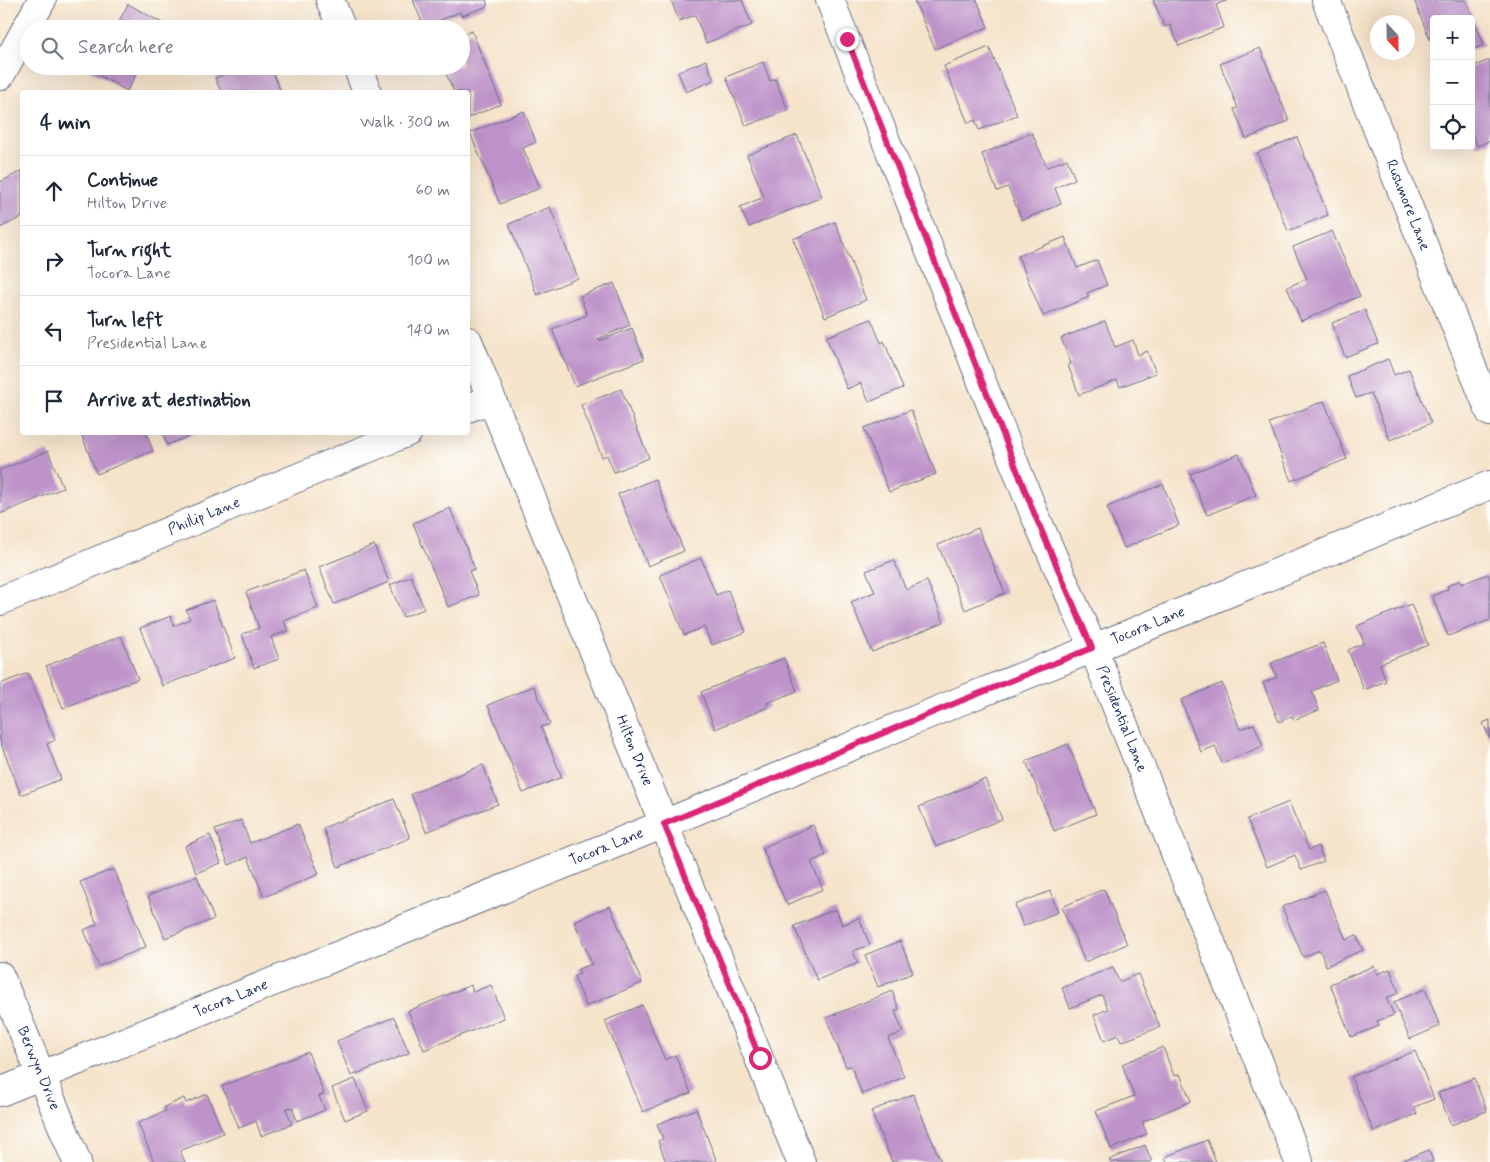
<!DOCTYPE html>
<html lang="en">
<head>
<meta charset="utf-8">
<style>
	:root { --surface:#fff; --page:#f6f6f7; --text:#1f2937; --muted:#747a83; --line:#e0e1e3 }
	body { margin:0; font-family:Mynerve,sans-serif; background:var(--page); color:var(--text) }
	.controls { position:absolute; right:15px; top:15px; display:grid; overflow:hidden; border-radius:5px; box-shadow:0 5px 20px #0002 }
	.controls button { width:45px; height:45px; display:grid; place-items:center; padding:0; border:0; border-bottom:1px solid var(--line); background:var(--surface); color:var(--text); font:25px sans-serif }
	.compass { position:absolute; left:1370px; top:15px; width:45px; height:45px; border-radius:50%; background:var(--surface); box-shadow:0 5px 20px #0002; rotate:158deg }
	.stop { position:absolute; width:15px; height:15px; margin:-11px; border:4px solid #db2777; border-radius:50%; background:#fff }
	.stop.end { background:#db2777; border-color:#fff; box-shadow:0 1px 5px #0008 }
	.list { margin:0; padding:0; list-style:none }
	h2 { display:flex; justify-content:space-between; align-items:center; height:65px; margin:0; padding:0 20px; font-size:21px }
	h2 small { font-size:16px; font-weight:400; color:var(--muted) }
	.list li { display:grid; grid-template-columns:32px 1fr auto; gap:15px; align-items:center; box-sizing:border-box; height:70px; padding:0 20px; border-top:1px solid var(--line) }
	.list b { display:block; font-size:19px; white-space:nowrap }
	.list p { margin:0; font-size:16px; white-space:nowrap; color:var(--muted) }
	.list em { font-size:16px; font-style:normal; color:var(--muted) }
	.icon { flex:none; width:28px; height:28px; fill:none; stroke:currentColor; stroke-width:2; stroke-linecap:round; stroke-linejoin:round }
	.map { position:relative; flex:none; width:1490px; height:1162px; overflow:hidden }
	.search { position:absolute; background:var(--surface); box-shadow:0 5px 20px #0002; left:20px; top:20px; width:450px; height:55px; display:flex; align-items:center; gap:12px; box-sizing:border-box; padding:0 18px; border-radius:28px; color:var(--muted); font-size:19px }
	.panel { position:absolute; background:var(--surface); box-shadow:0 5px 20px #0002; left:20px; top:90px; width:450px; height:345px; border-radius:5px }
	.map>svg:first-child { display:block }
</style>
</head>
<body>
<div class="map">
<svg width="1490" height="1162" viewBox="0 0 1490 1162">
	<rect width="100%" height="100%" fill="#fdfcf7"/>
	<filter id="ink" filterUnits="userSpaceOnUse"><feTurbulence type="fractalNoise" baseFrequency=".02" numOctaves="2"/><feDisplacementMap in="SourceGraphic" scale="10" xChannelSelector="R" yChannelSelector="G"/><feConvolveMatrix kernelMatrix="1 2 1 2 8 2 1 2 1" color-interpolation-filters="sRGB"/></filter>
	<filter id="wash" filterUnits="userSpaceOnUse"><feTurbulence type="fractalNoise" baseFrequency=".0096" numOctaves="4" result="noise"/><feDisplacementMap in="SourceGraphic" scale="20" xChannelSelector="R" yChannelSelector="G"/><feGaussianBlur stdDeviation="1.12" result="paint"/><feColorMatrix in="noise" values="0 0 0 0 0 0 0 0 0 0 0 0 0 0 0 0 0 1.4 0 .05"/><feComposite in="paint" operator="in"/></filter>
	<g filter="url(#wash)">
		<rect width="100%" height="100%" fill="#f5e3ca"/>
		<g id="blocks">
			<path fill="#bd93c9" d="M 413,0 L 486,0 L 488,6 L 461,16 L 460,12 L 424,27 Z
				M 671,0 L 742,0 L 752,25 L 706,43 L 695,15 L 679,21 Z
				M 914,0 L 977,0 L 988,27 L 935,49 Z
				M 1153,0 L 1228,0 L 1216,5 L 1224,27 L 1179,46 L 1170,25 L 1165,27 Z
				M 1414,0 L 1466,0 L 1484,45 L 1471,50 L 1471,19 L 1434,19 L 1434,41 L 1431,42 Z
				M 128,4 L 164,24 L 161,29 L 115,29 Z
				M 245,21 L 248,29 L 225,29 Z
				M 472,31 L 501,104 L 468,118 L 468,92 L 454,92 L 443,66 L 461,66 L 461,35 Z
				M 989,47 L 1017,115 L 979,130 L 975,120 L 968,123 L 944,66 Z
				M 1260,48 L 1289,121 L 1246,139 L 1234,109 L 1238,108 L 1220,64 Z
				M 706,60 L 714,80 L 686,92 L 678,72 Z
				M 1490,60 L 1490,141 L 1477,146 L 1471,131 L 1471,67 Z
				M 763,62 L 770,81 L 775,79 L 788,110 L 746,126 L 726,77 Z
				M 94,66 L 141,66 L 127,91 L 91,71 Z
				M 227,66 L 270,66 L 281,92 L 238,92 L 237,91 L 221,92 L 215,78 L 230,72 Z
				M 524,111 L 536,142 L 523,148 L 540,188 L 500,204 L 470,133 Z
				M 1032,133 L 1047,167 L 1067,159 L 1075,179 L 1055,188 L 1061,204 L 1022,220 L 1008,187 L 997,191 L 982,154 Z
				M 797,135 L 822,197 L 749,227 L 740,207 L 764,197 L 747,155 Z
				M 1297,137 L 1328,215 L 1288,231 L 1257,153 Z
				M 22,171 L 22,217 L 0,228 L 0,182 Z
				M 550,207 L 578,278 L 537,295 L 509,224 Z
				M 835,222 L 866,300 L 825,317 L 793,239 Z
				M 1332,231 L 1360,296 L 1301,321 L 1287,287 L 1307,279 L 1293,247 Z
				M 1065,237 L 1077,268 L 1097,260 L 1107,285 L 1087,293 L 1089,297 L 1043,316 L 1018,256 Z
				M 614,283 L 630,325 L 598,339 L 599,341 L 632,328 L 644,359 L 575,386 L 552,329 L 587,315 L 580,296 Z
				M 1365,310 L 1378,344 L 1345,357 L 1332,323 Z
				M 871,319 L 881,343 L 884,341 L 903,388 L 869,402 L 861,383 L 847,389 L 826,337 Z
				M 1105,321 L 1115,347 L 1133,340 L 1138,355 L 1147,351 L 1156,373 L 1120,387 L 1117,380 L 1079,395 L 1068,365 L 1071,364 L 1061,338 Z
				M 1388,359 L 1394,375 L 1409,369 L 1431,423 L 1390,440 L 1371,393 L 1356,398 L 1347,376 Z
				M 621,389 L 649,458 L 614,472 L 607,455 L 602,457 L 581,405 Z
				M 1324,401 L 1347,459 L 1291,481 L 1269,423 Z
				M 911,410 L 936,474 L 889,492 L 864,428 Z
				M 91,432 L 146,432 L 153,451 L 97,474 L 82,436 Z
				M 162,432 L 197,432 L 197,433 L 167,445 Z
				M 48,451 L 63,488 L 0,514 L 0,470 Z
				M 1239,454 L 1256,495 L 1207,515 L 1190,474 Z
				M 655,479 L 684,551 L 648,566 L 618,494 Z
				M 1163,484 L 1179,525 L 1124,548 L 1107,507 Z
				M 450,508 L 475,569 L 469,571 L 479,595 L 448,607 L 413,523 Z
				M 978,528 L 1005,593 L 965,610 L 938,545 Z
				M 374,545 L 389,582 L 334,604 L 319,567 Z
				M 701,558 L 716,595 L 728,590 L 746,632 L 712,645 L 704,627 L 684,635 L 660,575 Z
				M 894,560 L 906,590 L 927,581 L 944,622 L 872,652 L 851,602 L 875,592 L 866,571 Z
				M 304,570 L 318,608 L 284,621 L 288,631 L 271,637 L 279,659 L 254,668 L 242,634 L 259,628 L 246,592 Z
				M 1488,574 L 1490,579 L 1490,620 L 1448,636 L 1432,596 L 1448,589 L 1447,586 L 1460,580 L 1461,584 Z
				M 411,576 L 424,609 L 403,617 L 390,585 Z
				M 213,600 L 235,658 L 162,686 L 140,628 L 171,616 L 174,626 L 190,619 L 186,610 Z
				M 1411,604 L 1428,645 L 1380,664 L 1386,681 L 1364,690 L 1348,650 L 1364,643 L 1357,626 Z
				M 121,636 L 138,679 L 63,708 L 46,666 Z
				M 1323,643 L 1337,680 L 1312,691 L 1319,710 L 1294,720 L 1292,716 L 1279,722 L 1263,683 L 1277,677 L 1271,663 Z
				M 784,658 L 797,691 L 767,703 L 769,707 L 715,729 L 701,692 Z
				M 28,673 L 55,740 L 47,744 L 61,779 L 21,795 L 0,741 L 0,684 Z
				M 1222,683 L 1240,729 L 1254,724 L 1263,746 L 1222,763 L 1215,746 L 1201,752 L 1181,700 Z
				M 534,686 L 550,724 L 541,727 L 562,777 L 523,793 L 488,705 Z
				M 1490,720 L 1490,739 L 1483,723 Z
				M 1068,744 L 1096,814 L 1054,831 L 1026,761 Z
				M 483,765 L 498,804 L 426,832 L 411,794 Z
				M 985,779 L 1002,819 L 936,847 L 919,807 Z
				M 394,799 L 410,838 L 338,867 L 323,828 Z
				M 1289,802 L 1309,850 L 1318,846 L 1324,861 L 1301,870 L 1295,855 L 1267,867 L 1247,819 Z
				M 241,820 L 250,843 L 298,824 L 319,874 L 264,897 L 248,857 L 229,865 L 215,830 Z
				M 813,825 L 826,855 L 811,862 L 823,889 L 787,905 L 762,848 Z
				M 210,835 L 221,863 L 196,873 L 185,846 Z
				M 114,869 L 146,947 L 99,966 L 84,930 L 97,924 L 80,882 Z
				M 197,876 L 214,919 L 165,938 L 148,896 Z
				M 1104,889 L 1127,944 L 1085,962 L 1062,907 Z
				M 1325,890 L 1346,940 L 1356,935 L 1363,950 L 1326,966 L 1320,950 L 1303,957 L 1282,907 Z
				M 1050,891 L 1058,912 L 1023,926 L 1015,905 Z
				M 610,906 L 642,983 L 586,1006 L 574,976 L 580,974 L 578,969 L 592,964 L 574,921 Z
				M 836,909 L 842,925 L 859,918 L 870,945 L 853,951 L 858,963 L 817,980 L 794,926 Z
				M 900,941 L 913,973 L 878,987 L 865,955 Z
				M 1374,966 L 1377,974 L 1390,969 L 1399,993 L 1386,998 L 1394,1015 L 1377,1021 L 1379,1026 L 1351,1037 L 1330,984 Z
				M 1113,967 L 1119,982 L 1138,974 L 1160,1027 L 1121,1042 L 1118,1035 L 1104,1041 L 1094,1015 L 1108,1009 L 1102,995 L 1070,1008 L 1062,988 Z
				M 471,985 L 473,992 L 491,985 L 504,1018 L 424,1050 L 408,1011 Z
				M 1425,989 L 1440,1026 L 1410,1039 L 1394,1002 Z
				M 892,991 L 899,1009 L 895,1011 L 903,1032 L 888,1038 L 904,1077 L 862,1094 L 851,1066 L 846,1067 L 826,1018 Z
				M 642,1005 L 665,1060 L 675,1055 L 691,1093 L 643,1112 L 605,1021 Z
				M 394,1017 L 409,1053 L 351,1076 L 337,1041 Z
				M 1163,1047 L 1174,1076 L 1180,1074 L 1191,1101 L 1142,1122 L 1147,1134 L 1111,1149 L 1096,1111 L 1134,1096 L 1122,1064 Z
				M 1415,1051 L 1434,1099 L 1414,1107 L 1417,1114 L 1374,1132 L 1351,1077 Z
				M 308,1052 L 324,1094 L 319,1096 L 325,1110 L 297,1121 L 292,1107 L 286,1109 L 292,1124 L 261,1136 L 256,1121 L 239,1128 L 222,1086 Z
				M 1474,1078 L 1487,1111 L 1451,1125 L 1438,1093 Z
				M 355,1079 L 368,1111 L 345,1120 L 332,1088 Z
				M 207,1094 L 223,1133 L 180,1151 L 185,1162 L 154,1162 L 138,1123 L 166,1111 L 164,1107 L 184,1098 L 186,1103 Z
				M 913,1094 L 941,1162 L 892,1162 L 871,1111 Z
				M 696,1109 L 717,1162 L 666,1162 L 658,1141 L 663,1139 L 657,1124 Z
				M 1207,1140 L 1216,1162 L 1167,1162 L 1165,1157 Z
				M 1145,1145 L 1152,1162 L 1110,1162 L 1109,1160 Z
				M 1429,1150 L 1433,1162 L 1399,1162 Z"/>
		</g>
	</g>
	<g filter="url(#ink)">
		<use href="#blocks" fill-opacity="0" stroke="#676e84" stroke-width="1"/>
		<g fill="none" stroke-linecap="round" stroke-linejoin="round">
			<defs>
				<g id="minor">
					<path d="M 330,0 L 342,29"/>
					<path id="s1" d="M 830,0 L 1034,513 L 1093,648 L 1299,1162"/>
					<path id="s2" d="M 1326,0 L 1490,412"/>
					<path d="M 357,66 L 367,92"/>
					<path d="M 0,76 L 42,0"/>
					<path id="s3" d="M 468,341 L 801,1162"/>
					<path d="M 468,408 L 491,399"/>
					<path id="s4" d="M 0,601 L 408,432"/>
					<path id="s5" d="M 0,976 L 77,1162"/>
					<path id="s6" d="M 0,1092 L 664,824 L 963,700 L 1124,636 L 1490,485"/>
				</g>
			</defs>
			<use href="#minor" stroke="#676e84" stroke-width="30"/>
			<use href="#minor" stroke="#fff" stroke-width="28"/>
		</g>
	</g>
	<g fill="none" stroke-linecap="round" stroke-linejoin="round" filter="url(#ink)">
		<path stroke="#db2777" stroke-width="6" d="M 760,1058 L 664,824 L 963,700 L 1092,648 L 1034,513 L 847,39"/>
	</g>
	<g text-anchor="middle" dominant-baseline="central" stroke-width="4" stroke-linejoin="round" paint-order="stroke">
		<g font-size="15" fill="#1b2f5e" stroke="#fdfcf7">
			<text stroke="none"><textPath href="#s2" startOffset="221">Rushmore Lane</textPath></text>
			<text stroke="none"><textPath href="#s4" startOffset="221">Phillip Lane</textPath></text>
			<text stroke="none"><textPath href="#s6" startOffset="1239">Tocora Lane</textPath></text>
			<text stroke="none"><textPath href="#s1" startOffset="776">Presidential Lane</textPath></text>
			<text stroke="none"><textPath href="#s3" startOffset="442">Hilton Drive</textPath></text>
			<text stroke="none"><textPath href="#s6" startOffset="654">Tocora Lane</textPath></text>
			<text stroke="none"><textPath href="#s6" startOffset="249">Tocora Lane</textPath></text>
			<text stroke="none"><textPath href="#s5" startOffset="100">Berwyn Drive</textPath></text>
		</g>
	</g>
</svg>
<div class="controls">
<button>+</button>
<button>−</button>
<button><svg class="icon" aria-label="locate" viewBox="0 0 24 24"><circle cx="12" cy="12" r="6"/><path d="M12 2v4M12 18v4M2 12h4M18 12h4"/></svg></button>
</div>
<svg class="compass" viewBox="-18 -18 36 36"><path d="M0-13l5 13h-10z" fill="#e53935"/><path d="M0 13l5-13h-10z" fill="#747a83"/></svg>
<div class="stop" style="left:760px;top:1058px"></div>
<div class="stop end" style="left:847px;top:39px"></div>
<div class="search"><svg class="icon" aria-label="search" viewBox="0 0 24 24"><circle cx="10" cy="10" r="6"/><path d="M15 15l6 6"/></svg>Search here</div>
<section class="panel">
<h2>4 min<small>Walk · 300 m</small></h2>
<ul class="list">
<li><svg class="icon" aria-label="ahead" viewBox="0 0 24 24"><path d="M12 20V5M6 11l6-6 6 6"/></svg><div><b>Continue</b><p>Hilton Drive</p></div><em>60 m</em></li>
<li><svg class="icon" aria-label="right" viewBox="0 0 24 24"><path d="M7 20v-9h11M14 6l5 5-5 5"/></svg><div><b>Turn right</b><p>Tocora Lane</p></div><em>100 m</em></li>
<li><svg class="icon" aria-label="left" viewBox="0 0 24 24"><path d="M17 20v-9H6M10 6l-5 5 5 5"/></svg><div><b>Turn left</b><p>Presidential Lane</p></div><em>140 m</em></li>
<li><svg class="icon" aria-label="arrive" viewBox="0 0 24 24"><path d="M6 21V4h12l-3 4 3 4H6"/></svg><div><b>Arrive at destination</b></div></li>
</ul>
</section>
</div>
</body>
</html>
